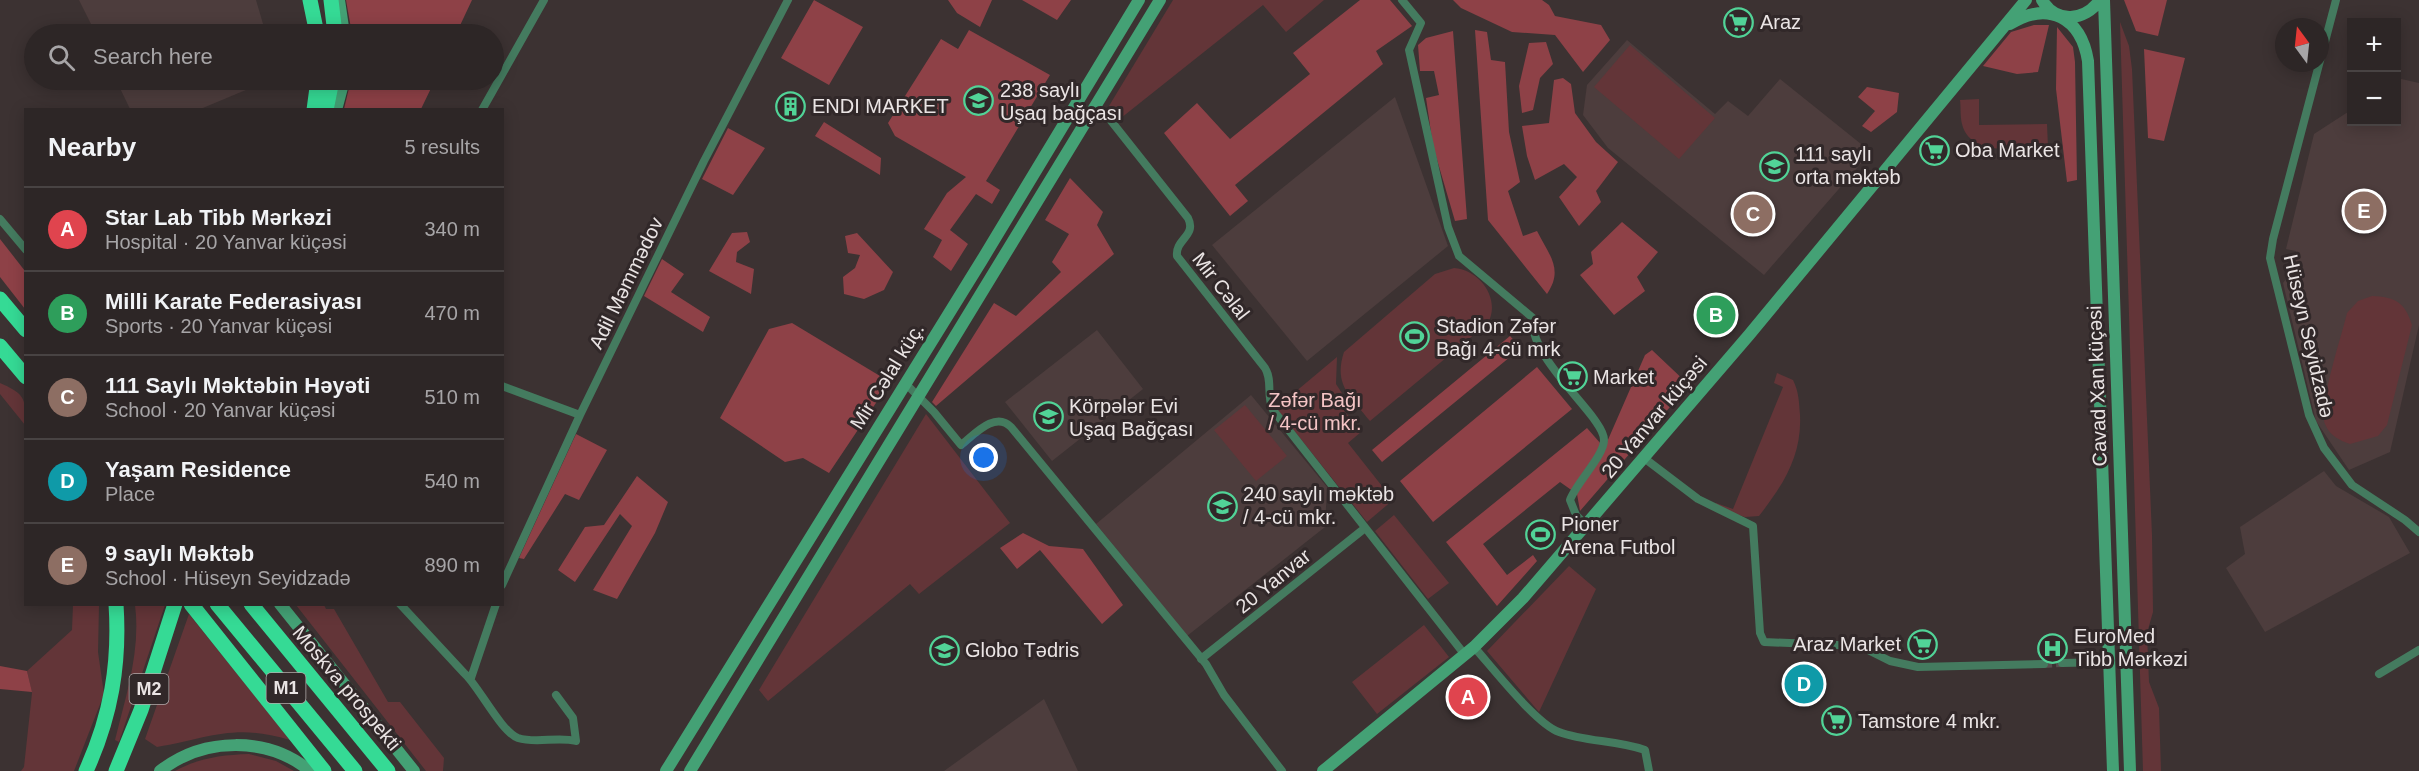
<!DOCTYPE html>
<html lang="en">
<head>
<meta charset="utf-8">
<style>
	:root { --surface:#2d2626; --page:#393232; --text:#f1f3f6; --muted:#a7a5a7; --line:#484343; --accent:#51d397 }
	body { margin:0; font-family:Helvetica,sans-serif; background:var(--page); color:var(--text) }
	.controls { position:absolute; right:18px; top:18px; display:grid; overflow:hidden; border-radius:0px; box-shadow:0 3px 15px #0003 }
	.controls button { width:54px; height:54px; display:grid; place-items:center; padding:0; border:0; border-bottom:2px solid var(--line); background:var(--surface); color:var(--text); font:30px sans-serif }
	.compass { position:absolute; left:2275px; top:18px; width:54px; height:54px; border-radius:50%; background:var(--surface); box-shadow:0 3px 15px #0003; rotate:345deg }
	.you { position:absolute; left:984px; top:458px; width:21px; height:21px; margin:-15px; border:4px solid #fff; border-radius:50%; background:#1a73e8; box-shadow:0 0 0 9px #1a73e833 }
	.badge { display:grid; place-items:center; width:39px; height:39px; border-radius:50%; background:var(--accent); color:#fff; font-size:20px; font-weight:700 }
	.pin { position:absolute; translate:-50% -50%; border:3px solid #fff; box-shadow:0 2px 6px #0006 }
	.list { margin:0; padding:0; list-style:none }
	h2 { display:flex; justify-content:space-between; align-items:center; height:78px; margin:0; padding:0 24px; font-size:26px }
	h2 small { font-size:20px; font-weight:400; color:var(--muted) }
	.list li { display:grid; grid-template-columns:39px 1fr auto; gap:18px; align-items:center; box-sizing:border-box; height:84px; padding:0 24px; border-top:2px solid var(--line) }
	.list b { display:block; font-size:22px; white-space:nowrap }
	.list p { margin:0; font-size:20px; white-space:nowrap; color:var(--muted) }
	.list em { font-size:20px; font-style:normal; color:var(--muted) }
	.icon { flex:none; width:33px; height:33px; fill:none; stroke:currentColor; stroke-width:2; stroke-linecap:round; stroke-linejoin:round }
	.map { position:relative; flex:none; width:2419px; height:771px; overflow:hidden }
	.search { position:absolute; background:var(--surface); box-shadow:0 3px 15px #0003; left:24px; top:24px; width:480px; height:66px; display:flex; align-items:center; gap:15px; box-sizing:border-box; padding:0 21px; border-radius:33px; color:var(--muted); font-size:22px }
	.panel { position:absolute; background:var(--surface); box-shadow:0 3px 15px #0003; left:24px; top:108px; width:480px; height:498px; border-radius:0px }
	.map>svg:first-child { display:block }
</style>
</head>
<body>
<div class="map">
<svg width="2419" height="771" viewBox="0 0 2419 771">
	<rect width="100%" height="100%" fill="#3c3232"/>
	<path fill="#4d3d3d" d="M 79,0 L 256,0 L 266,34 L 96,34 Z
		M 1627,40 L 1715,114 L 1728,101 L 1748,116 L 1780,79 L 1871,152 L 1764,275 L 1608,148 L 1583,115 L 1587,85 Z
		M 2397,78 L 2419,83 L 2419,325 L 2390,452 L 2349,470 L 2316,421 L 2283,283 L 2291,272 L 2296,251 L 2286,249 L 2314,134 L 2351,110 L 2352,122 L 2396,122 Z
		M 116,80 L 270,80 L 198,110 L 130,109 Z
		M 1395,97 L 1448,246 L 1307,361 L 1212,245 Z
		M 1097,330 L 1143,389 L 1052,461 L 1005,402 Z
		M 1251,395 L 1327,487 L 1325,527 L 1187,636 L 1096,524 Z
		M 2324,471 L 2336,486 L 2389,517 L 2410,553 L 2265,632 L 2226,568 L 2245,554 L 2240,527 Z
		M 1044,699 L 1078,771 L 944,771 Z"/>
	<path fill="#633538" d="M 1173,0 L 1324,0 L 1286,32 L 1263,5 L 1121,118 L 1109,106 Z
		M 2120,22 L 2129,46 L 2132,69 L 2152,535 L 2153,612 L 2147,633 L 2149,682 L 2159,708 L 2161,771 L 2143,771 Z
		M 1630,45 L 1715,118 L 1679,159 L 1594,87 Z
		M 1979,99 L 1979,125 L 2047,124 L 2048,147 C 2023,148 1970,158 1962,124 C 1960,116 1961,107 1960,100 Z
		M 1454,268 C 1480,270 1501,299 1488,323 L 1370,421 C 1351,397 1333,385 1344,352 L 1435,274 Z
		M 2372,296 C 2395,297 2405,302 2412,325 L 2387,425 L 2378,436 L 2350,444 C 2339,440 2330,436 2325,424 C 2318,406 2342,335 2347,313 L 2358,301 Z
		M 1337,357 L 1336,384 L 1349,404 L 1343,409 L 1361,432 L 1348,443 L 1393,500 L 1367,522 L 1276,408 Z
		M 1777,373 L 1793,380 C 1799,392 1799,402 1800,415 C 1802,456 1783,485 1759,516 L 1745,517 L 1714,508 L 1716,503 L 1733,509 L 1783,387 L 1774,383 Z
		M 0,383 C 25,394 26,398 25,425 L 0,394 Z
		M 1245,405 L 1287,456 L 1256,481 L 1214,430 Z
		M 926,414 L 1010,523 L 919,594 L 910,584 L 768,701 L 759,690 Z
		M 1394,515 L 1449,583 L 1428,599 L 1375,531 Z
		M 1569,566 L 1596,589 L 1539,712 L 1487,651 Z
		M 73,605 L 99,605 L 98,652 L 104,694 L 74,771 L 21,771 L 24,767 L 32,693 L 27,671 L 72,630 Z
		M 135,605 L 165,605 L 119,742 L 115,740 C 126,696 141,650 135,605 Z
		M 296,605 L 324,605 L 326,609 L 334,609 L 388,702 L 400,702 L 444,758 L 443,771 L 426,771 Z
		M 189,614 L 290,740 C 235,723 209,738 157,747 L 145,739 Z
		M 1424,625 L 1449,657 L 1377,714 L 1352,682 Z
		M 249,754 L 276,761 L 294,771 L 175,771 C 199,758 221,755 249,754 Z"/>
	<path fill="#8e4147" d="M 346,0 L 472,0 L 456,34 L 352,34 Z
		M 814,0 L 863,27 L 829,85 L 781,58 Z
		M 948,0 L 992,0 L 980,27 L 957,13 Z
		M 1022,0 L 1071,0 L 1057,20 Z
		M 1360,0 L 1390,0 L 1412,26 L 1376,51 L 1383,64 L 1235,185 L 1248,201 L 1230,216 L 1164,133 L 1197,103 L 1230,139 L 1310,74 L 1293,53 Z
		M 1453,0 L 1542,0 L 1549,5 L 1555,16 L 1601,25 L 1610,40 L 1583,72 L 1555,35 L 1512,32 L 1461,8 Z
		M 2167,0 L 2158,36 L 2136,31 L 2124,0 Z
		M 2034,25 L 2049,25 L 2038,72 L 2017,74 L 1983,66 L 2011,32 Z
		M 2057,27 L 2073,47 L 2075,62 L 2077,180 L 2067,182 L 2056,89 Z
		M 969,30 L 1050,75 L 986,181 L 1000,190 L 992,204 L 976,194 L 950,230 L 968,244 L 951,271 L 933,257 L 942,240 L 924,229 L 947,193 L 966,177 L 895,136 L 888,123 L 941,39 L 958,49 Z
		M 1475,30 L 1487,32 L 1491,60 L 1505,62 L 1509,132 L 1520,182 L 1508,191 L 1523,236 L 1537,231 C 1549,255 1564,269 1547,294 L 1488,220 Z
		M 1453,31 L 1467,219 L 1455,221 L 1433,146 L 1426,98 L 1439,95 L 1434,71 L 1420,71 L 1418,45 L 1426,38 Z
		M 1546,42 L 1553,64 L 1540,78 L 1533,110 L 1522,113 L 1519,86 L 1529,43 Z
		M 2144,49 L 2185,58 L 2164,141 L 2148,138 Z
		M 1563,78 L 1571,84 L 1575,113 L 1596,142 L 1618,162 L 1596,191 L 1601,202 L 1579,226 L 1559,197 L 1577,177 L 1564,164 L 1535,180 L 1527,156 L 1522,126 L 1549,123 L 1554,80 Z
		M 351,80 L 435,80 L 421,109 L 344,109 Z
		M 1867,87 L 1899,93 L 1897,112 L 1871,132 L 1862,126 L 1875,111 L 1858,97 Z
		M 824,122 L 881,158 L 880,175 L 815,136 Z
		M 728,128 L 765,148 L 733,195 L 702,179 Z
		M 1070,178 L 1103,212 L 1097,225 L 1114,254 L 936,406 L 932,402 L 994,303 L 1016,316 L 1061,272 L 1052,262 L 1069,234 L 1045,220 Z
		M 1622,222 L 1658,252 L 1637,277 L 1645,291 L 1614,315 L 1580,275 L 1593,264 L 1591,252 Z
		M 747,232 L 750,242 L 737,252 L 736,262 L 754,269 L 751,294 L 709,271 L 732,233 Z
		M 857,233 L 893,272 L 884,290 L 864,299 L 844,294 L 843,277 L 855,268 L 860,255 L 848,253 L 845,236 Z
		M 0,239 L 25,271 L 25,309 L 0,277 Z
		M 662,259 L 684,274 L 671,292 L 710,317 L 703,332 L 644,296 Z
		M 792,323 L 890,382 L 829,473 L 803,458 L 785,462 L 720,418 L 769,329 Z
		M 1510,336 L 1521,348 L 1382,462 L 1372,450 Z
		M 1652,350 L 1689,385 L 1580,511 L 1577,494 L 1560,482 L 1483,544 L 1507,575 L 1533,555 L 1537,561 L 1497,606 L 1446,542 L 1587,428 L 1601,444 L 1607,442 L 1645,355 Z
		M 1537,367 L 1572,409 L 1433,522 L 1400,481 Z
		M 576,434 L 607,450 L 579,500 L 565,494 L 524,559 L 519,558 Z
		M 637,476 L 668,502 L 655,533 L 617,599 L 593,590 L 632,526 L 620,514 L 575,582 L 558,570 L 585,527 L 604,525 Z
		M 1023,533 L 1049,546 L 1083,549 L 1123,605 L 1102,624 L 1040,550 L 1017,569 L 1000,548 Z
		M 0,666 L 27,671 L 32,692 L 0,689 Z"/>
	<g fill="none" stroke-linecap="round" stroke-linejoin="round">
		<path stroke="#564d4d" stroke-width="8" stroke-dasharray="8 4" stroke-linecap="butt" d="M 2044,664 L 2062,663"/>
		<path stroke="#447b5f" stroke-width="8" d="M 1402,0 L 1421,23 L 1409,50 L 1448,227 L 1459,256 L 1533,318 C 1528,349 1576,394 1594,419 C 1598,425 1604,432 1604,440 C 1604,456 1576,483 1570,500 L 1576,515 L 1587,526
			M 2336,0 L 2273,239 L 2270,258 L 2309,415 L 2324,448 L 2352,485 L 2405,520 L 2419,532
			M 1094,107 L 1108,117 L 1188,218 C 1197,236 1175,239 1177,256 L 1265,368 C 1273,381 1266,396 1273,410 L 1465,655
			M 482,110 L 544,0
			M 0,219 L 26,250
			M 905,383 L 934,412 L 961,445 C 975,434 995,411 1011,427 L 1206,664 L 1224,695 L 1282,771
			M 502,386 L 580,415
			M 1644,458 L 1698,499 L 1753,526 L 1760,633 L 1764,642 L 1860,646 L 1890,661 L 1918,667 L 2044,664
			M 502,585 L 580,415 L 704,161 L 788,0
			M 400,604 L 464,673 C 478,685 501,732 518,738 C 537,744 557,736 576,741 L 573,718 L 556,695
			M 1474,647 C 1492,667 1536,724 1559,732 C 1586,742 1616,740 1645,750 L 1649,771
			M 1201,659 L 1365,528
			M 2062,663 L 2108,662
			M 2379,674 L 2419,650
			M 471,678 L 496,604"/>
		<path stroke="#44a175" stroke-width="12" d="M 339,0 L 344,34
			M 2042,0 C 2056,24 2085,21 2100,0
			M 2104,0 L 2130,771
			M 2010,24 C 2049,0 2081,18 2088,61 L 2113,771
			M 336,110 L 344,80
			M 280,604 L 414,771
			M 160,771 C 203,737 268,736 310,771
			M 666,771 L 982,260 L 1139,0
			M 690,771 L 1160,0
			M 1323,771 L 1474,647 L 1523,598 L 1749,335 L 2026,0"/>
		<path stroke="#35da95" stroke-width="15" d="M 310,0 L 317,34
			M 331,0 L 335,34
			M 314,110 L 318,80
			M 326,110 L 332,80
			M 0,299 L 26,330
			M 0,346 L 26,377
			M 191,604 L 324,771
			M 217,604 L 355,771
			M 251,604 L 388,771
			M 86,771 C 111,716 120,664 116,604
			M 116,771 L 141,710 L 175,604"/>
	</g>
	<defs>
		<symbol id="supermarket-ring" viewBox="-11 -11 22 22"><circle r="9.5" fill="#312829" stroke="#51d397" stroke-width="1.5"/><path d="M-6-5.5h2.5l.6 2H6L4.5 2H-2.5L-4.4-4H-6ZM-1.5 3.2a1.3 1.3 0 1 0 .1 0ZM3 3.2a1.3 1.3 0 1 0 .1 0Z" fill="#51d397"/></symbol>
		<symbol id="school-ring" viewBox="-11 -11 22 22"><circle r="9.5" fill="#312829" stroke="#51d397" stroke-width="1.5"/><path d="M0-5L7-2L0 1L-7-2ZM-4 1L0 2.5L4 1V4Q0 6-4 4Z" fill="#51d397"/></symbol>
		<symbol id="building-ring" viewBox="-11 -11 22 22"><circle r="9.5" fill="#312829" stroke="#51d397" stroke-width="1.5"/><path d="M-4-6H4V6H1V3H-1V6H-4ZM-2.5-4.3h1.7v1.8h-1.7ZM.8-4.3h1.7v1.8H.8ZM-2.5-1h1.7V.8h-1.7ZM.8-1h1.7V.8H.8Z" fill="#51d397"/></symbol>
		<symbol id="stadium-ring" viewBox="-11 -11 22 22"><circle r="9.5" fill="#312829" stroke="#51d397" stroke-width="1.5"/><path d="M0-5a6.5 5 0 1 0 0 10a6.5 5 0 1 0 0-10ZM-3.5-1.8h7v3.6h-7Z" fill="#51d397"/></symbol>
		<symbol id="hospital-ring" viewBox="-11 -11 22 22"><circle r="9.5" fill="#312829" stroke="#51d397" stroke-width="1.5"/><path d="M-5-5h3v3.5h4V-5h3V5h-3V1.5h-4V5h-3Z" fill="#51d397"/></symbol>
		<symbol id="university-ring" viewBox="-11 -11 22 22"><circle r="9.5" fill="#312829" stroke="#51d397" stroke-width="1.5"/><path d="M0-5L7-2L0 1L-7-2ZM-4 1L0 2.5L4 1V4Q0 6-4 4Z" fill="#51d397"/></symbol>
	</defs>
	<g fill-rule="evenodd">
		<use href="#supermarket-ring" x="1722" y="6" width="33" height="33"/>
		<use href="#school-ring" x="962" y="84" width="33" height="33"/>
		<use href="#building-ring" x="774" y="90" width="33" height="33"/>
		<use href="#supermarket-ring" x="1918" y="134" width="33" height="33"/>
		<use href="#school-ring" x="1758" y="150" width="33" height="33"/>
		<use href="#stadium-ring" x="1398" y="320" width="33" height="33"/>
		<use href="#supermarket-ring" x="1556" y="360" width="33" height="33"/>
		<use href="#school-ring" x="1032" y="400" width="33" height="33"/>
		<use href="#school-ring" x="1206" y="490" width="33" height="33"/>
		<use href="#stadium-ring" x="1524" y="518" width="33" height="33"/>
		<use href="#supermarket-ring" x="1906" y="628" width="33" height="33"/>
		<use href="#hospital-ring" x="2036" y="632" width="33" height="33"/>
		<use href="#university-ring" x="928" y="634" width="33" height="33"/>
		<use href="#supermarket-ring" x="1820" y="704" width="33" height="33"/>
	</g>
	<g text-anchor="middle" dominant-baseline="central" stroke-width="6" stroke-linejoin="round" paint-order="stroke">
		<g fill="#312829" stroke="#b2acac" stroke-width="1.5">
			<rect x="266.5" y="673" width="39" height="30" rx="4.5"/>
			<rect x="129.5" y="674" width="39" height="30" rx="4.5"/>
		</g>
		<g font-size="18" font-weight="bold" fill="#eae4e4">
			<text x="286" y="688">M1</text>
			<text x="149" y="689">M2</text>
		</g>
		<g font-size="20" fill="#eae4e4" stroke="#312829" text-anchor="start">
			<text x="1760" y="22">Araz</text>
			<text x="1000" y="90">238 saylı<tspan x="1000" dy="23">Uşaq bağçası</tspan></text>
			<text x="812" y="106">ENDI MARKET</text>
			<text x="1955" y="150">Oba Market</text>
			<text x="1795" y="154">111 saylı<tspan x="1795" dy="23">orta məktəb</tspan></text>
			<text x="1436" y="326">Stadion Zəfər<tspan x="1436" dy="23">Bağı 4-cü mrk</tspan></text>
			<text x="1593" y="377">Market</text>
			<text x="1069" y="406">Körpələr Evi<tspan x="1069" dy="23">Uşaq Bağçası</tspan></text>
			<text x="1243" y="494">240 saylı məktəb<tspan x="1243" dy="23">/ 4-cü mkr.</tspan></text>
			<text x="1561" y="524">Pioner<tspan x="1561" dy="23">Arena Futbol</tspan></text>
			<text x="2074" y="636">EuroMed<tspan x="2074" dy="23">Tibb Mərkəzi</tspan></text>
			<text x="1901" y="644" text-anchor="end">Araz Market</text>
			<text x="965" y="650">Globo Tədris</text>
			<text x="1858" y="721">Tamstore 4 mkr.</text>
		</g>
		<g font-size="20" fill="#eae4e4" stroke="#312829">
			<text transform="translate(626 283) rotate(-64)">Adil Məmmədov</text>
			<text transform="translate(1221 286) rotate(52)">Mir Cəlal</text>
			<text transform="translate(2309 336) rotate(77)">Hüseyn Seyidzadə</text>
			<text transform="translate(887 376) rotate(-58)">Mir Cəlal küç.</text>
			<text transform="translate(2097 386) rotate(-92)">Cavad Xan küçəsi</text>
			<text transform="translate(1654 417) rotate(-50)">20 Yanvar küçəsi</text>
			<text transform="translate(1273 581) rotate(-39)">20 Yanvar</text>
			<text transform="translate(347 688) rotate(50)">Moskva prospekti</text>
		</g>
		<g font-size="20" fill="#f4c4c5" stroke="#312829">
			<text x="1315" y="400">Zəfər Bağı<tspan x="1315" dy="23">/ 4-cü mkr.</tspan></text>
		</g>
	</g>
</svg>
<div class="controls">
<button>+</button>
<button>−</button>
</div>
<svg class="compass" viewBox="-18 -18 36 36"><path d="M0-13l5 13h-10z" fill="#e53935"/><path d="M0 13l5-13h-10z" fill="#a7a5a7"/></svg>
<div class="you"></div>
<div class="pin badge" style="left:1468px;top:697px;background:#e0444e">A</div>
<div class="pin badge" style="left:1716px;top:315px;background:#2e9e5b">B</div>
<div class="pin badge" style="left:1753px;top:214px;background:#8d6e63">C</div>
<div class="pin badge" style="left:1804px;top:684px;background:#0f9aa8">D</div>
<div class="pin badge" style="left:2364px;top:211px;background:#8d6e63">E</div>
<div class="search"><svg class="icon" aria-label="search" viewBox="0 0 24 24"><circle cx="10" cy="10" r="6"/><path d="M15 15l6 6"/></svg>Search here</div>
<section class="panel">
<h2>Nearby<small>5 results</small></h2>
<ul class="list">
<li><span class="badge" style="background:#e0444e">A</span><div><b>Star Lab Tibb Mәrkәzi</b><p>Hospital · 20 Yanvar küçəsi</p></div><em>340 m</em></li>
<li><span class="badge" style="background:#2e9e5b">B</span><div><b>Milli Karate Federasiyası</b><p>Sports · 20 Yanvar küçəsi</p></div><em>470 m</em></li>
<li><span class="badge" style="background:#8d6e63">C</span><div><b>111 Saylı Məktəbin Həyəti</b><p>School · 20 Yanvar küçəsi</p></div><em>510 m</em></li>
<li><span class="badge" style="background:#0f9aa8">D</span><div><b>Yaşam Residence</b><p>Place</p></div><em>540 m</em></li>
<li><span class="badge" style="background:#8d6e63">E</span><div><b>9 saylı Məktəb</b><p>School · Hüseyn Seyidzadə</p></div><em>890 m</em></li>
</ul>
</section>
</div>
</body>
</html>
